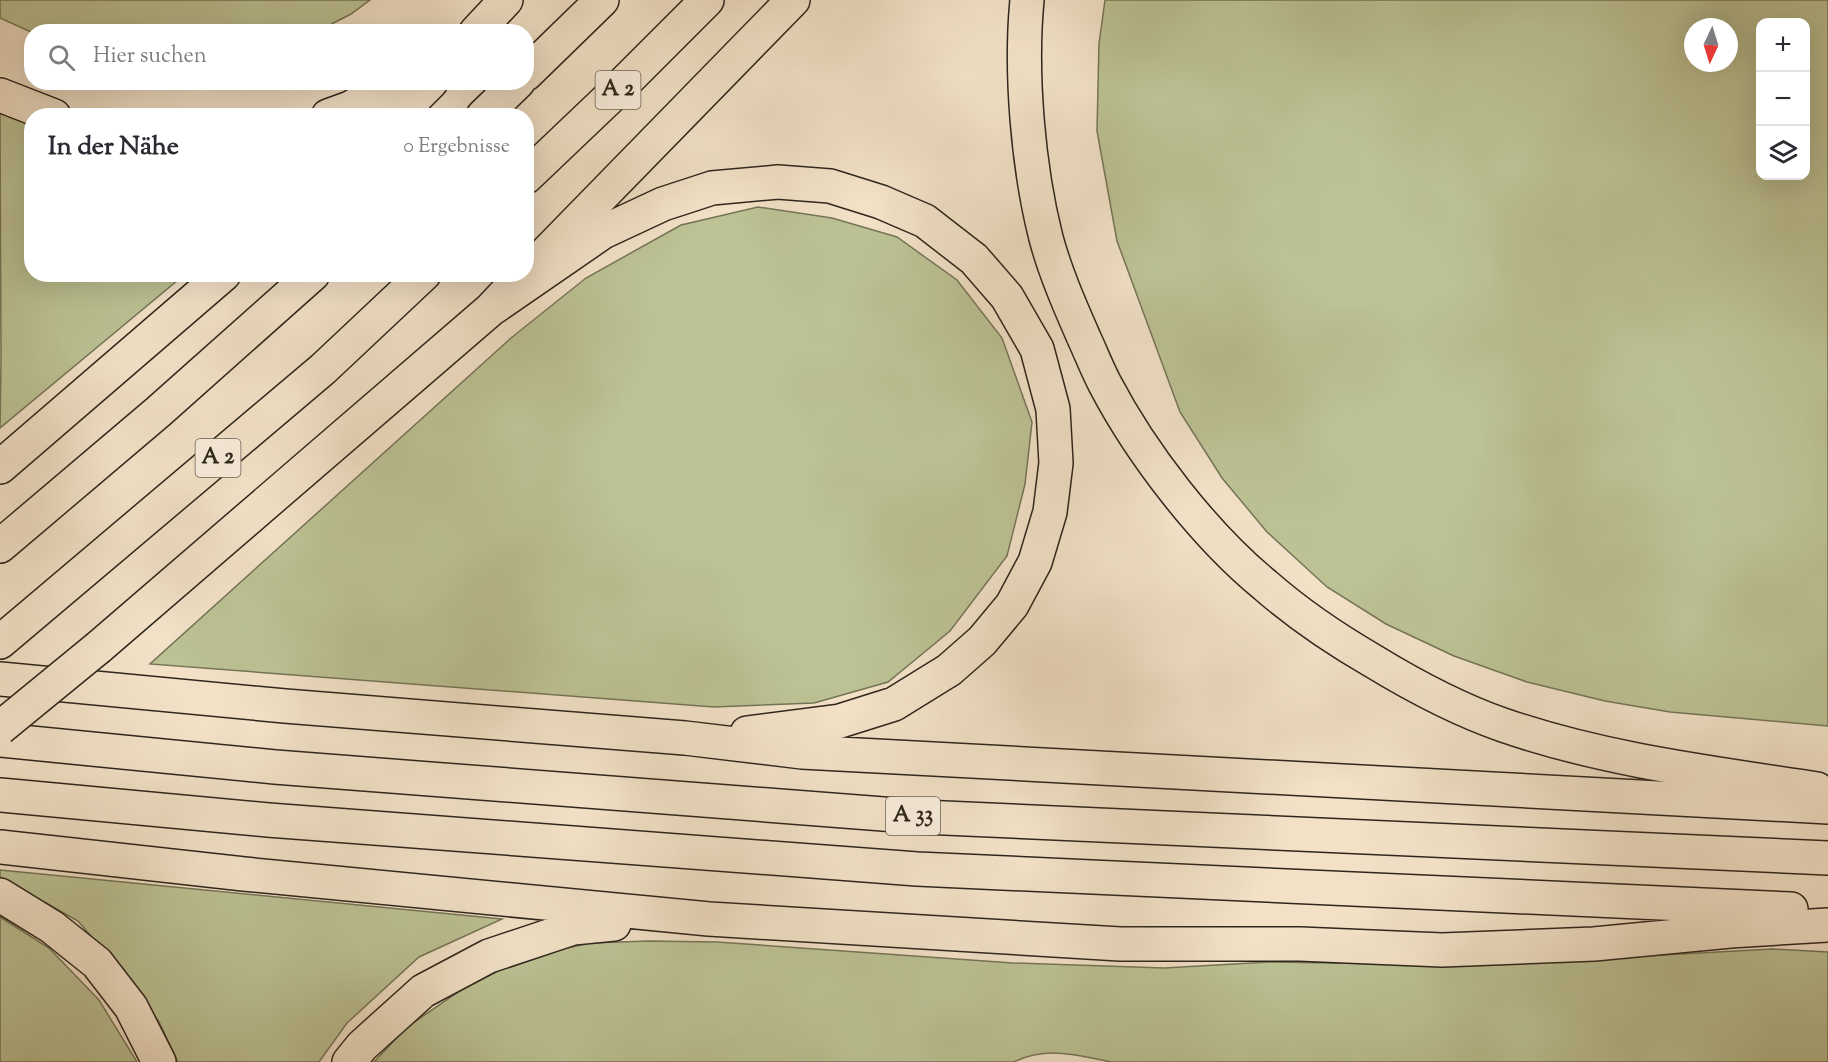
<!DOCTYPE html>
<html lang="de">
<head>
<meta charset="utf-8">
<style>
	:root { --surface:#fff; --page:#f7f7f7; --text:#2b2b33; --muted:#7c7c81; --line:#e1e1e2 }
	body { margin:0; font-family:"Sorts Mill Goudy",serif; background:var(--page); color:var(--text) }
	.controls { position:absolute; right:18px; top:18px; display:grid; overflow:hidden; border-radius:12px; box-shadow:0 6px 24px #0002 }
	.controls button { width:54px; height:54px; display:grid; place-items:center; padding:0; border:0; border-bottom:2px solid var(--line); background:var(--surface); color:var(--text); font:30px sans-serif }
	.compass { position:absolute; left:1684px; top:18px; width:54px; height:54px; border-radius:50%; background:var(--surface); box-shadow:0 6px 24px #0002; rotate:184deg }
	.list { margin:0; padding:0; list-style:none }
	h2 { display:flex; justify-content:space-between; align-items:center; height:78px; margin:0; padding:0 24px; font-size:26px }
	h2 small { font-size:20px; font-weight:400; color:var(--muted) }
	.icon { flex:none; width:33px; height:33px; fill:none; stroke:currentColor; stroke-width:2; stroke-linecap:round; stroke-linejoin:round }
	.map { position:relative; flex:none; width:1828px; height:1062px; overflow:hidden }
	.search { position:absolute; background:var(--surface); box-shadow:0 6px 24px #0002; left:24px; top:24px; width:510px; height:66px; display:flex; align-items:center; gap:15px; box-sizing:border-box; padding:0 21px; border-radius:24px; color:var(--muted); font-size:22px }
	.panel { position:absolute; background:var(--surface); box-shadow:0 6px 24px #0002; left:24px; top:108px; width:510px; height:174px; border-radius:24px }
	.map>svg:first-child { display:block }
</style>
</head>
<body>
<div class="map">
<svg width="1828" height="1062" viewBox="0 0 1828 1062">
	<rect width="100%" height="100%" fill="#f2e1c7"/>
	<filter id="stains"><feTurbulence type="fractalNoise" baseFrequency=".00333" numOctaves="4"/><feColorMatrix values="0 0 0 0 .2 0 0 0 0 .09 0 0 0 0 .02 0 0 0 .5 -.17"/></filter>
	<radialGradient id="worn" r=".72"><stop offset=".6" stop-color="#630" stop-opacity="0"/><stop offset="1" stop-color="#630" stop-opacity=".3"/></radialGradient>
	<path fill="#bcc294" stroke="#757458" stroke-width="1.5" fill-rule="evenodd" d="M 0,0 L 370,0 L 351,14 L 318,31 L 31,32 L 0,18 Z
		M 1105,0 L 1828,0 L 1828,726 L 1670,712 L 1605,701 L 1527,682 L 1454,656 L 1386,624 L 1327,587 L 1267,532 L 1222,478 L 1180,412 L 1117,241 L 1097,131 L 1099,44 ZM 1806,22 L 1806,176 L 1760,176 L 1760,22 ZM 1693,27 L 1729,27 L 1729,63 L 1693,63 Z
		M 0,112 L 31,125 L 32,274 L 184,275 L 0,428 L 1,360 Z
		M 758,207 L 832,218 L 897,237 L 957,280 L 1002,338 L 1032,422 L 1025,484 L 1007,556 L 950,631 L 888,682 L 814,703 L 714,707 L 150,664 L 511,338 L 586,278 L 681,225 Z
		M 0,870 L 502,919 L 419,957 L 347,1023 L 319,1062 L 178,1062 L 159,1022 L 123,973 L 78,921 L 0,877 Z
		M 0,917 L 49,948 L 99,1000 L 137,1062 L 0,1062 Z
		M 649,941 L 717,942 L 1013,963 L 1164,968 L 1269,962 L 1461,965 L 1517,963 L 1773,949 L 1828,952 L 1828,1062 L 1111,1062 C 1078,1055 1046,1046 1014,1062 L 374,1062 L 407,1027 L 470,984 L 531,956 L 590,943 Z"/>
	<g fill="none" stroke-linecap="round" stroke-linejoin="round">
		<defs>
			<path id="highway" d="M 1027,0 C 1020,73 1028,167 1046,238 C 1055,272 1070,306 1084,338 C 1091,353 1097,369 1105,384 C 1141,453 1204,535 1265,585 C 1298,614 1335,639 1373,661 C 1414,686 1457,709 1503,725 C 1604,760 1712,773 1817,789
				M 476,32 L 506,0
				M 526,74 L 602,0
				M 0,95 L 54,116
				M 328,116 L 350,108 L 395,82
				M 397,116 L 431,82
				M 483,116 L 518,82
				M 526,177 L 610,97 L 707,0
				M 545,254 L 793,0
				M 490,310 L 603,232 L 663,204 L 712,188 L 778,182 L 830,186 L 881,202 L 925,221 L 974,259 L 1007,297 L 1037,349 L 1053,409 L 1056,463 L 1050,512 L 1035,562 L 1012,605 L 982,641 L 949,670 L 894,704 L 840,721 L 747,733
				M 0,467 L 224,274
				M 0,546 L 158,412 L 313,274
				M 0,642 L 323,369 L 424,274
				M 99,647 L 490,310 L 505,294
				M 0,679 L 285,706 L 685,738 L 802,752 L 1828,807
				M 0,740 L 275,767 L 922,817 L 1828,858
				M 0,795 L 268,820 L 917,869 L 1791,909
				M 0,847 L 244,874 L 709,919 L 1120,944 L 1300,944 L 1442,950 L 1594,944 L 1730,931 L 1828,925
				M 0,895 L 52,927 L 97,963 L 131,1007 L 159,1062
				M 349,1062 L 362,1046 L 423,991 L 489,956 L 573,928 L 614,924"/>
		</defs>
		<use href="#highway" stroke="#2e261c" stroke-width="36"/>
		<use href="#highway" stroke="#f2e1c7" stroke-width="33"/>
		<defs>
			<path id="highway-bridge" d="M 0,728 L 99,647"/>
		</defs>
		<use href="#highway-bridge" stroke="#2e261c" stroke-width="36" stroke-linecap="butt"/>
		<use href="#highway-bridge" stroke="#f2e1c7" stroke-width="33"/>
	</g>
	<g text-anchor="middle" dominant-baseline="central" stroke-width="6" stroke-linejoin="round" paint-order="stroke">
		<g fill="#f7ecdb" stroke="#6a6155" stroke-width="1.5">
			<rect x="595.5" y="71" width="45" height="38" rx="4.5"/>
			<rect x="195.5" y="439" width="45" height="38" rx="4.5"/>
			<rect x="886" y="797" width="54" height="38" rx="4.5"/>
		</g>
		<g font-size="22" font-weight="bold" fill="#2e261c">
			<text x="618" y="90">A 2</text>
			<text x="218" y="458">A 2</text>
			<text x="913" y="816">A 33</text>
		</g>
	</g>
	<rect width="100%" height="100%" filter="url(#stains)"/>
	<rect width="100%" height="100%" fill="url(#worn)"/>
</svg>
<div class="controls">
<button>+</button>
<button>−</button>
<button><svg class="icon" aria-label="layers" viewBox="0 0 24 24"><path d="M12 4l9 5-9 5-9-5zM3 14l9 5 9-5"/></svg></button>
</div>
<svg class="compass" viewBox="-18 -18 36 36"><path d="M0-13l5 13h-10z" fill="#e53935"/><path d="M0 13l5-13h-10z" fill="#7c7c81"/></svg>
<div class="search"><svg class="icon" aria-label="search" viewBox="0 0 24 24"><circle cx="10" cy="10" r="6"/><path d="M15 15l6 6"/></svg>Hier suchen</div>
<section class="panel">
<h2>In der Nähe<small>0 Ergebnisse</small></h2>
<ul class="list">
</ul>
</section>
</div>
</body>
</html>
